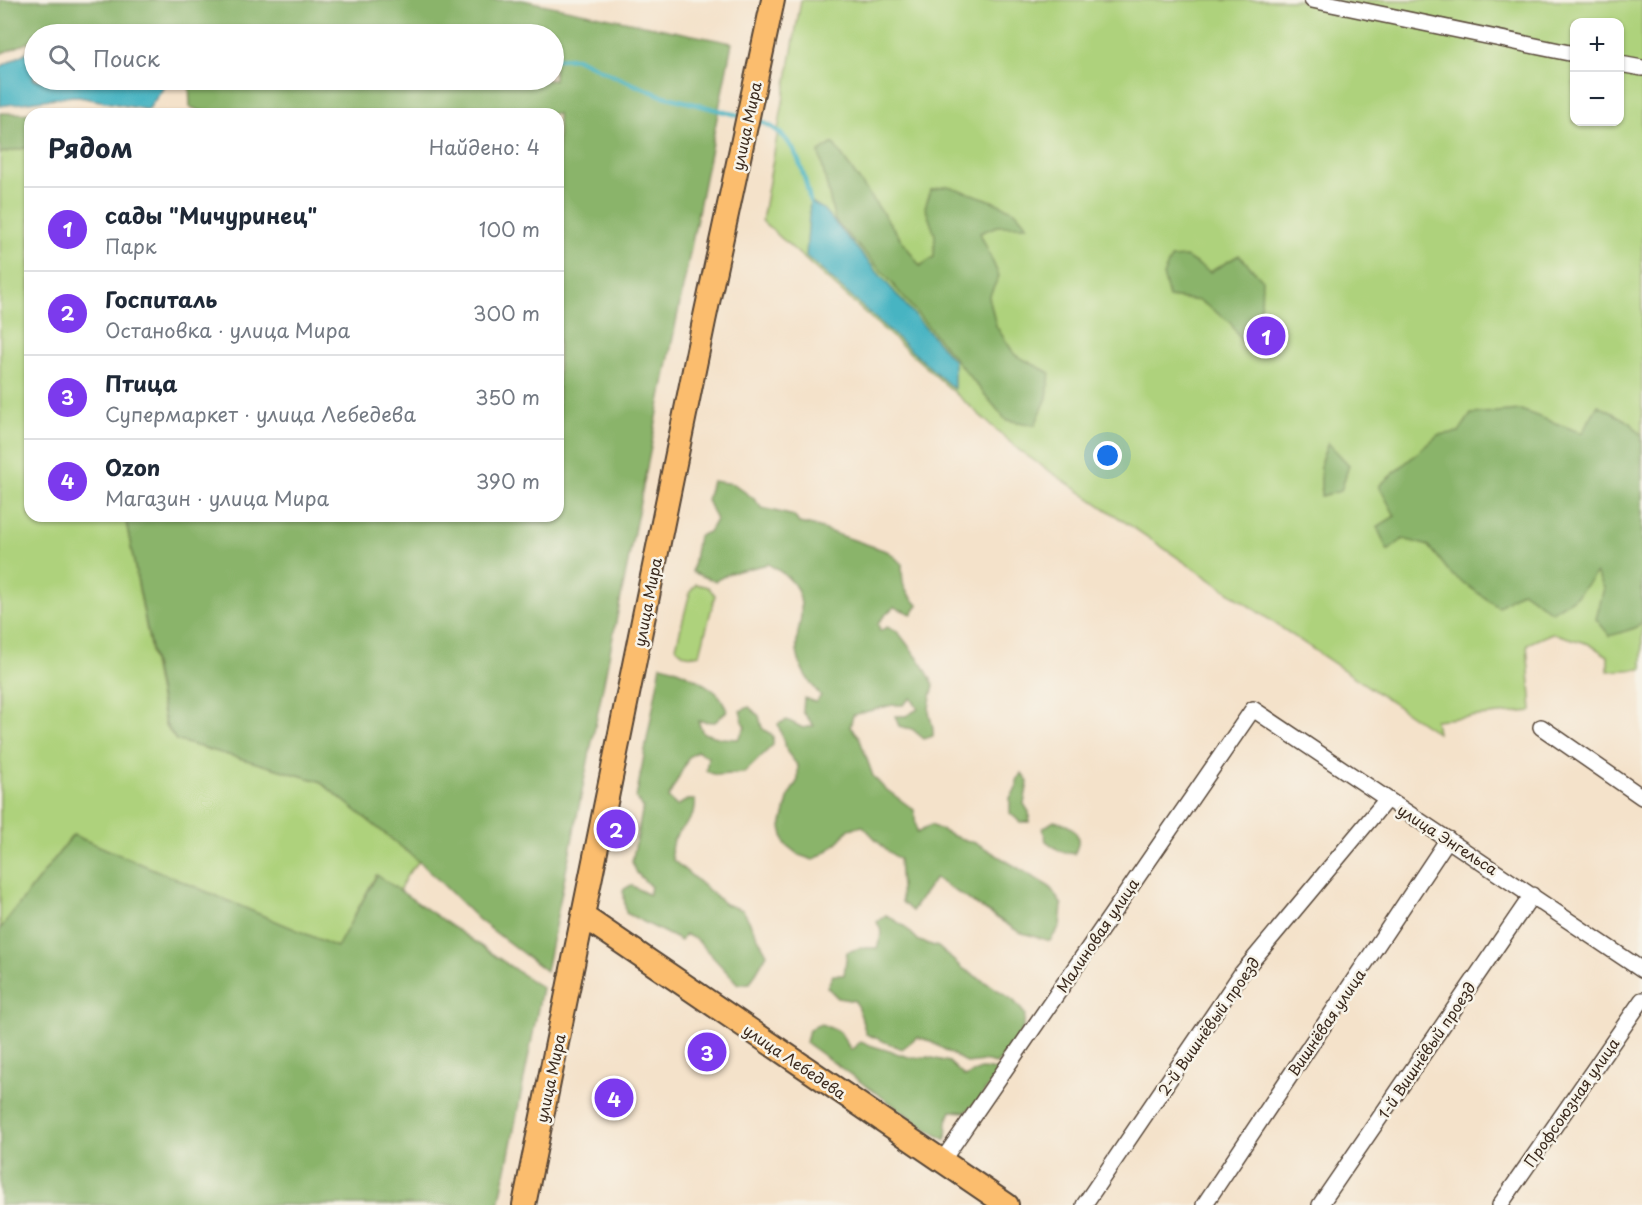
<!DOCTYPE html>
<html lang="ru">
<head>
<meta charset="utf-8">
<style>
	:root { --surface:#fff; --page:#f2f2f3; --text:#1f2937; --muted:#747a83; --line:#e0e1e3; --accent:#7c3aed }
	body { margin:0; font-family:"Playpen Sans",sans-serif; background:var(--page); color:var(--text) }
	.controls { position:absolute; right:18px; top:18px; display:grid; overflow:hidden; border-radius:12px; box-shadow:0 2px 4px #0004 }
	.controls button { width:54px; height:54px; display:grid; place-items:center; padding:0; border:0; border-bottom:2px solid var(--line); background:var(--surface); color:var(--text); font:30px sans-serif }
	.you { position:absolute; left:1108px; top:456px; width:21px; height:21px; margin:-15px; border:4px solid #fff; border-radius:50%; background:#1a73e8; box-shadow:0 0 0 9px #1a73e833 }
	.badge { display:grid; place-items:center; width:39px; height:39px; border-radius:50%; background:var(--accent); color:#fff; font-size:20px; font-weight:700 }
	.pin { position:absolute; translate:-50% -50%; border:3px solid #fff; box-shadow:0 2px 6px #0006 }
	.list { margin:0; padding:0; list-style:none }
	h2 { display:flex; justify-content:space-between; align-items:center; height:78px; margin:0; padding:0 24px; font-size:26px }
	h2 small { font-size:20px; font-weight:400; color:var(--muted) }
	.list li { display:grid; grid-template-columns:39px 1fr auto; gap:18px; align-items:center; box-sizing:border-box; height:84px; padding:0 24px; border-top:2px solid var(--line) }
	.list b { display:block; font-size:22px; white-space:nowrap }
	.list p { margin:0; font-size:20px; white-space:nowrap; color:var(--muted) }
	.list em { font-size:20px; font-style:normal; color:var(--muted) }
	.icon { flex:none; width:33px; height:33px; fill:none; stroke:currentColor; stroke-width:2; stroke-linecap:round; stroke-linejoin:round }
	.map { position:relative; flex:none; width:1642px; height:1205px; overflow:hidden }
	.search { position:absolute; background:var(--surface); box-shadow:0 2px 4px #0004; left:24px; top:24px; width:540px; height:66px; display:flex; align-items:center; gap:15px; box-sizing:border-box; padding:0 21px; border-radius:33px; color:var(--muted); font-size:22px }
	.panel { position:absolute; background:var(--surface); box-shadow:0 2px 4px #0004; left:24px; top:108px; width:540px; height:414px; border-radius:18px }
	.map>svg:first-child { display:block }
</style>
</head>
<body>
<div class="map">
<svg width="1642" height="1205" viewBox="0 0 1642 1205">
	<rect width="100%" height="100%" fill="#f7f3e8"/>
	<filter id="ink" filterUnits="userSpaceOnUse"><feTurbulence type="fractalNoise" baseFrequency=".0167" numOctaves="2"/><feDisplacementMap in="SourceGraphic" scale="12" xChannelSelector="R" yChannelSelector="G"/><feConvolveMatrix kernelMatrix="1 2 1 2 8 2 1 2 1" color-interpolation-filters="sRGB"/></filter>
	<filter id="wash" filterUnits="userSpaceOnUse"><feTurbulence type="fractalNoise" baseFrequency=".008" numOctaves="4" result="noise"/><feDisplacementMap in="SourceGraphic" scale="24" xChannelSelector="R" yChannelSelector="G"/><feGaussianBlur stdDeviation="1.35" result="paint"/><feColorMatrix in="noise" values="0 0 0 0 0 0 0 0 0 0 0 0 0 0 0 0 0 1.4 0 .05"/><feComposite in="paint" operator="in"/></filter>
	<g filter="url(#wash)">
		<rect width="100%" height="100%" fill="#f4e2ca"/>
		<path fill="#aed27b" stroke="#747e4c" stroke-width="1.5" fill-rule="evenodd" d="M 801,0 L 1642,0 L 1642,669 L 1608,671 L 1608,656 L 1589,644 L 1552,633 L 1527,644 L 1532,711 L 1435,720 L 1437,733 L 1020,451 L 762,221 ZM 1574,22 L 1620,22 L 1620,122 L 1574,122 Z
			M 30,147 L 30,516 L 125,516 L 165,725 L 176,740 L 319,781 L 419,861 L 407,875 L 399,891 L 376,875 L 337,948 L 73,835 L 0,929 L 0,153 Z
			M 696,584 L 708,587 L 715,595 L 700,654 C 688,657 684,656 676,647 L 690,592 Z"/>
		<path fill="#8ab46b" stroke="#626f44" stroke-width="1.5" d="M 0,0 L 522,0 L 732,43 L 546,971 L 479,920 L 419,861 L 319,781 L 176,740 L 166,725 L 125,516 L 558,516 L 558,114 L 208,114 L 190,107 L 189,80 L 554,80 L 554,34 L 34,34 L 34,40 L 0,54 Z
			M 0,113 L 53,114 L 54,114 L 30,114 L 30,147 L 0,153 Z
			M 833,143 L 920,266 L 934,257 L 935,235 L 925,207 L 931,190 L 948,186 L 987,199 L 1015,211 L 1028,226 L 997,226 L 980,233 L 999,276 L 989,297 L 996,326 L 1015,355 L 1050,373 L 1047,398 L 1035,425 L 1006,420 L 885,275 L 835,221 L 819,152 Z
			M 1239,255 L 1262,279 L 1261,308 L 1247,350 L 1230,322 L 1200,301 L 1169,297 L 1163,275 L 1171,258 L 1186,257 L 1210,272 Z
			M 1598,405 L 1631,423 L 1642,436 L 1642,622 L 1635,628 L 1610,636 L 1596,619 L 1604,588 L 1596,573 L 1577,596 L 1552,612 L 1522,591 L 1498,607 L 1451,574 L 1429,546 L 1403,539 L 1388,551 L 1377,527 L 1395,516 L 1379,486 L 1438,435 L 1459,432 L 1471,414 L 1521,410 L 1582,433 Z
			M 1328,443 L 1349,465 L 1341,491 L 1321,496 L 1321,461 Z
			M 712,481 L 734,484 L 754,499 L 762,508 L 794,516 L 799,523 L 813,526 L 889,552 L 902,564 C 902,586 903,590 918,605 L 912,614 L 894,607 L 886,614 L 878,623 L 880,631 L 887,627 L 898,632 L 923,665 L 934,685 C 932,694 929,702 929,711 C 930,722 934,723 933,736 L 924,739 L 912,729 L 899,726 L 895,716 L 906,716 L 918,709 L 911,698 L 903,705 L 892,705 L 853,715 L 850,727 L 859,737 L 873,776 L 883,787 L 914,810 L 917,833 L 931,825 L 953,836 L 978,844 L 1050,887 L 1062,905 L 1060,926 L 1050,941 L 1019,932 L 935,878 L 912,911 L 902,902 L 899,859 L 885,849 L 863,826 L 849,829 C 839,843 828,852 813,860 L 799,855 L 785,844 L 781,827 L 789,795 L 798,780 L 798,766 L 787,752 L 778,724 L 787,720 L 803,728 L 814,726 L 803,712 L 804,698 L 816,702 L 821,696 C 811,684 801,672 798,656 C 794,641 800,629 801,615 C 803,587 790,576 768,564 L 730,573 L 715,581 L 692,572 L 698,536 L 709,532 L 716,520 L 707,500 Z
			M 661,665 C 675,667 712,686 720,697 C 723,701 725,706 727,711 L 715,722 L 698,721 L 703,733 L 721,738 L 738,739 L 745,728 L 740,711 L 749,707 L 759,716 L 762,728 L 773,736 L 773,745 L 744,773 L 716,775 L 706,771 L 708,757 L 697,751 L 689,757 L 668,798 L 677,806 L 687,800 L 695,800 C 699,826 663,831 673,860 L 725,904 L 743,910 L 767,954 L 750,983 L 738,984 L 697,940 L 685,934 L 681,941 L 626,913 L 623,890 L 631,885 L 649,895 L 651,887 L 637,873 L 632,862 L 643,807 L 636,798 Z
			M 1022,773 L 1028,782 L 1024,804 L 1029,812 L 1029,822 L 1020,822 L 1010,813 L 1010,798 L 1017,787 L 1017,780 Z
			M 1054,821 C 1073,825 1085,835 1074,854 L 1060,851 L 1046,841 L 1043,828 Z
			M 73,835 L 337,947 L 377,875 L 542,988 L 499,1205 L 0,1205 L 0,929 Z
			M 886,915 L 904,926 L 919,941 L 938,947 L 962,968 L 1001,992 L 1014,1001 L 1025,1014 C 1025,1035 1011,1049 996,1064 L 984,1061 L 967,1063 L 930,1041 L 917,1037 L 902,1049 L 866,1034 L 861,1016 L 855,1001 L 838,998 L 827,987 L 833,975 L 844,975 L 847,952 L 860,948 L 877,948 L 882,933 L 877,922 Z
			M 821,1024 L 840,1032 L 851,1050 L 860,1042 L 912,1058 L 928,1057 L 949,1062 L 965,1077 L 980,1069 L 999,1070 L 979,1100 L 965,1112 L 951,1111 L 947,1121 L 946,1140 L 927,1129 L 806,1043 L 809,1029 Z"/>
		<path fill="#46b4c2" stroke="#406f70" stroke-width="1.5" d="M 34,48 L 34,80 L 169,80 L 148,110 L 73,96 L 0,106 L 0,67 Z
			M 810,201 L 823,209 L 954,361 L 954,389 L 806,256 Z"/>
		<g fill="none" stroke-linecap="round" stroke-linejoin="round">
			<path stroke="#46b4c2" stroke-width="4.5" d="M 554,59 L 576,58 L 616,77 L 660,95 L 741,116
				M 755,120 C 793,130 803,166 810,201"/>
		</g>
	</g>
	<g filter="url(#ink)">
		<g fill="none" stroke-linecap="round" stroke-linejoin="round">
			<defs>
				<path id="minor" d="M 1312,0 L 1574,54
					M 1620,64 L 1642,68
					M 1541,727 L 1642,797
					M 942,1161 L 1253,709 L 1642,970
					M 1084,1205 L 1241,974 L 1387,799
					M 1204,1205 L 1448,839
					M 1320,1205 L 1532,895
					M 1500,1205 L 1642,1000"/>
				<path id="primary" d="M 583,916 L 1007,1205
					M 524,1205 L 704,321 L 773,0"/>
			</defs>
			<use href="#minor" stroke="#574638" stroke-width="18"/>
			<use href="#primary" stroke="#574638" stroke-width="26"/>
			<use href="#minor" stroke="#fff" stroke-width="15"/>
			<use href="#primary" stroke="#fbbd6e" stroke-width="22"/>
		</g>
	</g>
	<g text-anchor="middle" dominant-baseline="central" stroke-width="5" stroke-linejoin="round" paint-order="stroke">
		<g font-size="15" fill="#3b2a1e" stroke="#f7f3e8">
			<text transform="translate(746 126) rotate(-78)">улица Мира</text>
			<text transform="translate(647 602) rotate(-79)">улица Мира</text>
			<text transform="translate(1448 839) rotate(33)">улица Энгельса</text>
			<text transform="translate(1097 935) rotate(-56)">Малиновая улица</text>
			<text transform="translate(1326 1022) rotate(-56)">Вишнёвая улица</text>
			<text transform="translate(1208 1026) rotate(-55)">2-й Вишнёвый проезд</text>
			<text transform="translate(1426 1050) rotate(-56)">1-й Вишнёвый проезд</text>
			<text transform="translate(795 1061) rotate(34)">улица Лебедева</text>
			<text transform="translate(550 1078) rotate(-78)">улица Мира</text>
			<text transform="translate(1571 1102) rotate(-55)">Профсоюзная улица</text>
		</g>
	</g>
</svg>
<div class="controls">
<button>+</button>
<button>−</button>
</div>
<div class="you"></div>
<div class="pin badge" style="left:1266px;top:336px">1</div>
<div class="pin badge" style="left:616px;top:829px">2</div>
<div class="pin badge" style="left:707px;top:1052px">3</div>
<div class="pin badge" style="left:614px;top:1098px">4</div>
<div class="search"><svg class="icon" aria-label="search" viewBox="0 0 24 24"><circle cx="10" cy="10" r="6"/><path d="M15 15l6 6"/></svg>Поиск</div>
<section class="panel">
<h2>Рядом<small>Найдено: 4</small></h2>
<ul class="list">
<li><span class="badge">1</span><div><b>сады &quot;Мичуринец&quot;</b><p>Парк</p></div><em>100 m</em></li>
<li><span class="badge">2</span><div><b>Госпиталь</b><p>Остановка · улица Мира</p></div><em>300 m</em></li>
<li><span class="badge">3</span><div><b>Птица</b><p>Супермаркет · улица Лебедева</p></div><em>350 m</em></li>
<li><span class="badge">4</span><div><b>Ozon</b><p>Магазин · улица Мира</p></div><em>390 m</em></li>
</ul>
</section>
</div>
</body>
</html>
